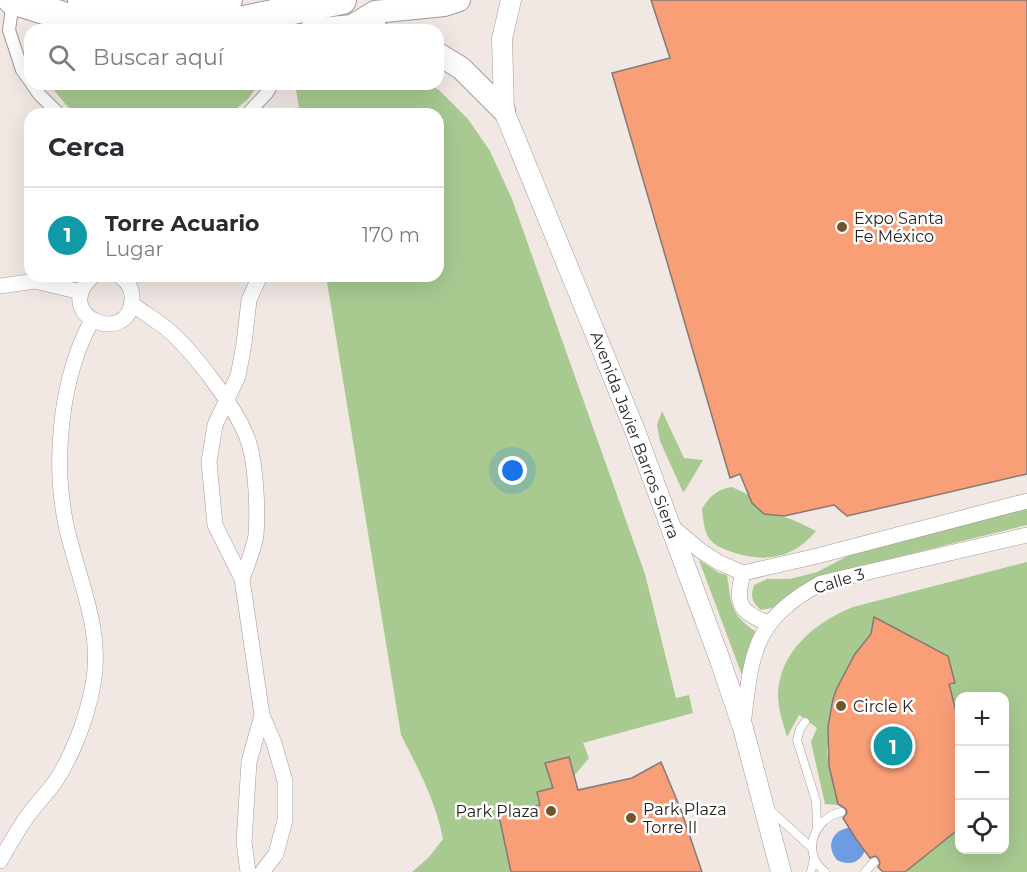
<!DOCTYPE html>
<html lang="es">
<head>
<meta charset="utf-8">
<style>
	:root { --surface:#fff; --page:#f2f2f3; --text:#2b2b33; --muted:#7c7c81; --line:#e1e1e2; --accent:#111827 }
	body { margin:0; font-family:Montserrat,sans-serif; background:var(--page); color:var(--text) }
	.controls { position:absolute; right:18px; bottom:18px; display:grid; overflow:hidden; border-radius:12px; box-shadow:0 6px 24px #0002 }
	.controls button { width:54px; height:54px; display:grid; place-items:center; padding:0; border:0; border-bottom:2px solid var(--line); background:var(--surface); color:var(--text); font:30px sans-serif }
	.you { position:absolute; left:513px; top:471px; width:21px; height:21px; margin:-15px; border:4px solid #fff; border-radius:50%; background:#1a73e8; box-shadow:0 0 0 9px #1a73e833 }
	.badge { display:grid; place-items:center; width:39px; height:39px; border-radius:50%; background:var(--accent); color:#fff; font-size:20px; font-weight:700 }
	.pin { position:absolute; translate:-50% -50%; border:3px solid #fff; box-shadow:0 2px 6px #0006 }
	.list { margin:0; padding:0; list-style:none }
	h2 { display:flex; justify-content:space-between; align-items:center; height:78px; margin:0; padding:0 24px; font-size:26px }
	h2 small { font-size:20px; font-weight:400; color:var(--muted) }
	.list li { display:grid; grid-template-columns:39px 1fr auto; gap:18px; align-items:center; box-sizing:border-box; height:96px; padding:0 24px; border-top:2px solid var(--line) }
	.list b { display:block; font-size:22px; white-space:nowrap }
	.list p { margin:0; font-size:20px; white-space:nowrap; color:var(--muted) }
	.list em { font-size:20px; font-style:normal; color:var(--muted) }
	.icon { flex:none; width:33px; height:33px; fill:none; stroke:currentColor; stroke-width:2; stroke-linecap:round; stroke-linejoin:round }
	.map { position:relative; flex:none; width:1027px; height:872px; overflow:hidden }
	.search { position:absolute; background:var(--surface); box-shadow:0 6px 24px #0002; left:24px; top:24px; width:420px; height:66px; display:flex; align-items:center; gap:15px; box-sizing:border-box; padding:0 21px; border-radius:18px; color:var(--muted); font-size:22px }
	.panel { position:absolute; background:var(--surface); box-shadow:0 6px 24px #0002; left:24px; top:108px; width:420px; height:174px; border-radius:18px }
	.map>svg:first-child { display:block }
</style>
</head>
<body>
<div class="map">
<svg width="1027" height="872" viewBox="0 0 1027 872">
	<rect width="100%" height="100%" fill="#f1e8e4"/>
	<path fill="#a8ca91" d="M 49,84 L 259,84 L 248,99 L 230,114 L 78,114 L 67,106 Z
		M 295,84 L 429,84 L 439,90 L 468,119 L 490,151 L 512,199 L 645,574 L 676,698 L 689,695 L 693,713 L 583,743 L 589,758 L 574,776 L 569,757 L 546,763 L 553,788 L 537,792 L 540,805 L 499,816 L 511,872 L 412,872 L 429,857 L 443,839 C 436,802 418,768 401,735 L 326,276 L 438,276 L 438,114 L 300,114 Z
		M 662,411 L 684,458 L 703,460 L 684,492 L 682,490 L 660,441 L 657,425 Z
		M 732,487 L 749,495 C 759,518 766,511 784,517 C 795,520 806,526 816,531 C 793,559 765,563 732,552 C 723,549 713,545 708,537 C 704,529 703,518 702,509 C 709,497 717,489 732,487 Z
		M 1027,508 L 1027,525 L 821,576 L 801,586 L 772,608 L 761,610 C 752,602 750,597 754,585 L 767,579 L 790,579 L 817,572 L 861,549 Z
		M 699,560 L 719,573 L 727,575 C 732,605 729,613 756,632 L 746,656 L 743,678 Z
		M 1027,562 L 1027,872 L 905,872 L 959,828 L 960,850 L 1004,850 L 1004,696 L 960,696 L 959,727 L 949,684 L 955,682 L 948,655 L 874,617 L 871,634 L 855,654 L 837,688 L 830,714 L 827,753 L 838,805 L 825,804 L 811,742 L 817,728 L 799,715 L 787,737 C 783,723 778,709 778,695 C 779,651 816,622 853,607 Z"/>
	<path fill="#6d9be4" d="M 847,828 L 852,828 L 865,850 C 860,863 849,866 837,860 C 826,847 831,832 847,828 Z"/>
	<path fill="#f99f78" stroke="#827a76" stroke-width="1.5" d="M 651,0 L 1027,0 L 1027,474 L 847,516 L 834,505 L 784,516 L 764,514 L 752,503 L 740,474 L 730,478 L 612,73 L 670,58 Z
		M 874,617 L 948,656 L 955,683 L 949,684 L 960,727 L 960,828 L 905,872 L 883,872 L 878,867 L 880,863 L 878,858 L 875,856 L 870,858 L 856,839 L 843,818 L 847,813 L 846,809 L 838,804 L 829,766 L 828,727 L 833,699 L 837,688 L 855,654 L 871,634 Z
		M 569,757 L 578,790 L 632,778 L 661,762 L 681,810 L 702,872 L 511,872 L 499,816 L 540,805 L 537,792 L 553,788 L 545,763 Z"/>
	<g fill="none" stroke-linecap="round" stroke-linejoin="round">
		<defs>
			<path id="service" d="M 805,722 L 800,729 L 797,740 L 816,801 L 817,827
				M 770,810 L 812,848
				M 811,872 L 814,859
				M 825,872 C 801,853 813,819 841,812
				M 865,872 L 874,862"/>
			<path id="pedestrian" d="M 13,1 L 9,30 L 22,70 L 30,81
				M 32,84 L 39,94 L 59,114
				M 247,114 L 267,93 L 272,84"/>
			<path id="minor" d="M 93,276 C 49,315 129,348 132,300 C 133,290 128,282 120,276
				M 260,276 L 249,300 L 244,344 L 238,376 L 215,425 L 209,462 L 215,525 L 242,579 L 262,715 L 274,743 L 285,781 L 285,820 L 276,854 L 262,872
				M 0,286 L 35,281 L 81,292
				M 132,304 C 143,312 155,320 166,328 C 193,351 238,409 249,443 C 256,467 258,510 256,535 C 254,549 247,565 242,579
				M 671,526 L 701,551 L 718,562 L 743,573 L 817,556 L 1027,501
				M 743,573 C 735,603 739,612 768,623
				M 743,725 C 752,652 752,621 821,583 L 1027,535
				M 0,861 C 9,845 18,829 29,814 C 37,803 47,793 55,782 C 73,755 87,717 93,685 C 104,627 76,576 65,520 C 53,457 61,377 92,320
				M 248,872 L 244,842 L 249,762 L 262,715"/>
			<path id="tertiary" d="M 511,0 L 502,39 L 504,111 L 634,428 L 720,660 L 743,728 L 781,872"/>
			<path id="secondary" d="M 352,26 L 375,12 L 444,5 L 459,0
				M 311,30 L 352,26 L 377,30
				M 438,54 L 461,68 L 504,111"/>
			<path id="motorway" d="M 12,0 L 95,26 L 150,30
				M 82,0 C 131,13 179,8 228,0
				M 169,30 L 214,26 L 342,0"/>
		</defs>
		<use href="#service" stroke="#a39a97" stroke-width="9"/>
		<use href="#pedestrian" stroke="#a39a97" stroke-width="14"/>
		<use href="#minor" stroke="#a39a97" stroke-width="16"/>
		<use href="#tertiary" stroke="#a39a97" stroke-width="21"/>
		<use href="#secondary" stroke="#a39a97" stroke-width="24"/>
		<use href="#motorway" stroke="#a39a97" stroke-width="30"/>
		<use href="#service" stroke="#fff" stroke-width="8"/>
		<use href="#pedestrian" stroke="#fff" stroke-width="12"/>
		<use href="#minor" stroke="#fff" stroke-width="15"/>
		<use href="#tertiary" stroke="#fff" stroke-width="20"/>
		<use href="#secondary" stroke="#fff" stroke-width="22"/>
		<use href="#motorway" stroke="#fff" stroke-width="28"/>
	</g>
	<g fill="#725629" stroke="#fff" stroke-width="2">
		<circle cx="842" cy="227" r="6"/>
		<circle cx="841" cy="706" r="6"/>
		<circle cx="551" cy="811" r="6"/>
		<circle cx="631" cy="818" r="6"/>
	</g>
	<g text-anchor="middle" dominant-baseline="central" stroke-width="5" stroke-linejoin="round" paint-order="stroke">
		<g font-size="16" fill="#282423" stroke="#fff" text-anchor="start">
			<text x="854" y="218">Expo Santa<tspan x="854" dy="18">Fe México</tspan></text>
			<text x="853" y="706">Circle K</text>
			<text x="643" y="809">Park Plaza<tspan x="643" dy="18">Torre II</tspan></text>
			<text x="539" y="811" text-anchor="end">Park Plaza</text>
		</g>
		<g font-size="16" fill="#282423" stroke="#fff">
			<text transform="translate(635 435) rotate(69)">Avenida Javier Barros Sierra</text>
			<text transform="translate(839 581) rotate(-17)">Calle 3</text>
		</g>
	</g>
</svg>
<div class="controls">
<button>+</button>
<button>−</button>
<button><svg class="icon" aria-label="locate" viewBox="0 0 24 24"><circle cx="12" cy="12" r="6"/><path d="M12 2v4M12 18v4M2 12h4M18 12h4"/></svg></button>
</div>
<div class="you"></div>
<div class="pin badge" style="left:893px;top:746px;background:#0f9aa8">1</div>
<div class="search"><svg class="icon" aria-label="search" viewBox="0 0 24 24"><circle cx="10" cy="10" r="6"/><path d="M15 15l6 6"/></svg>Buscar aquí</div>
<section class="panel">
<h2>Cerca<small></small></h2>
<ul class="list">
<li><span class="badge" style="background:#0f9aa8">1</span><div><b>Torre Acuario</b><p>Lugar</p></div><em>170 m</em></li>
</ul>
</section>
</div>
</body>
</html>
